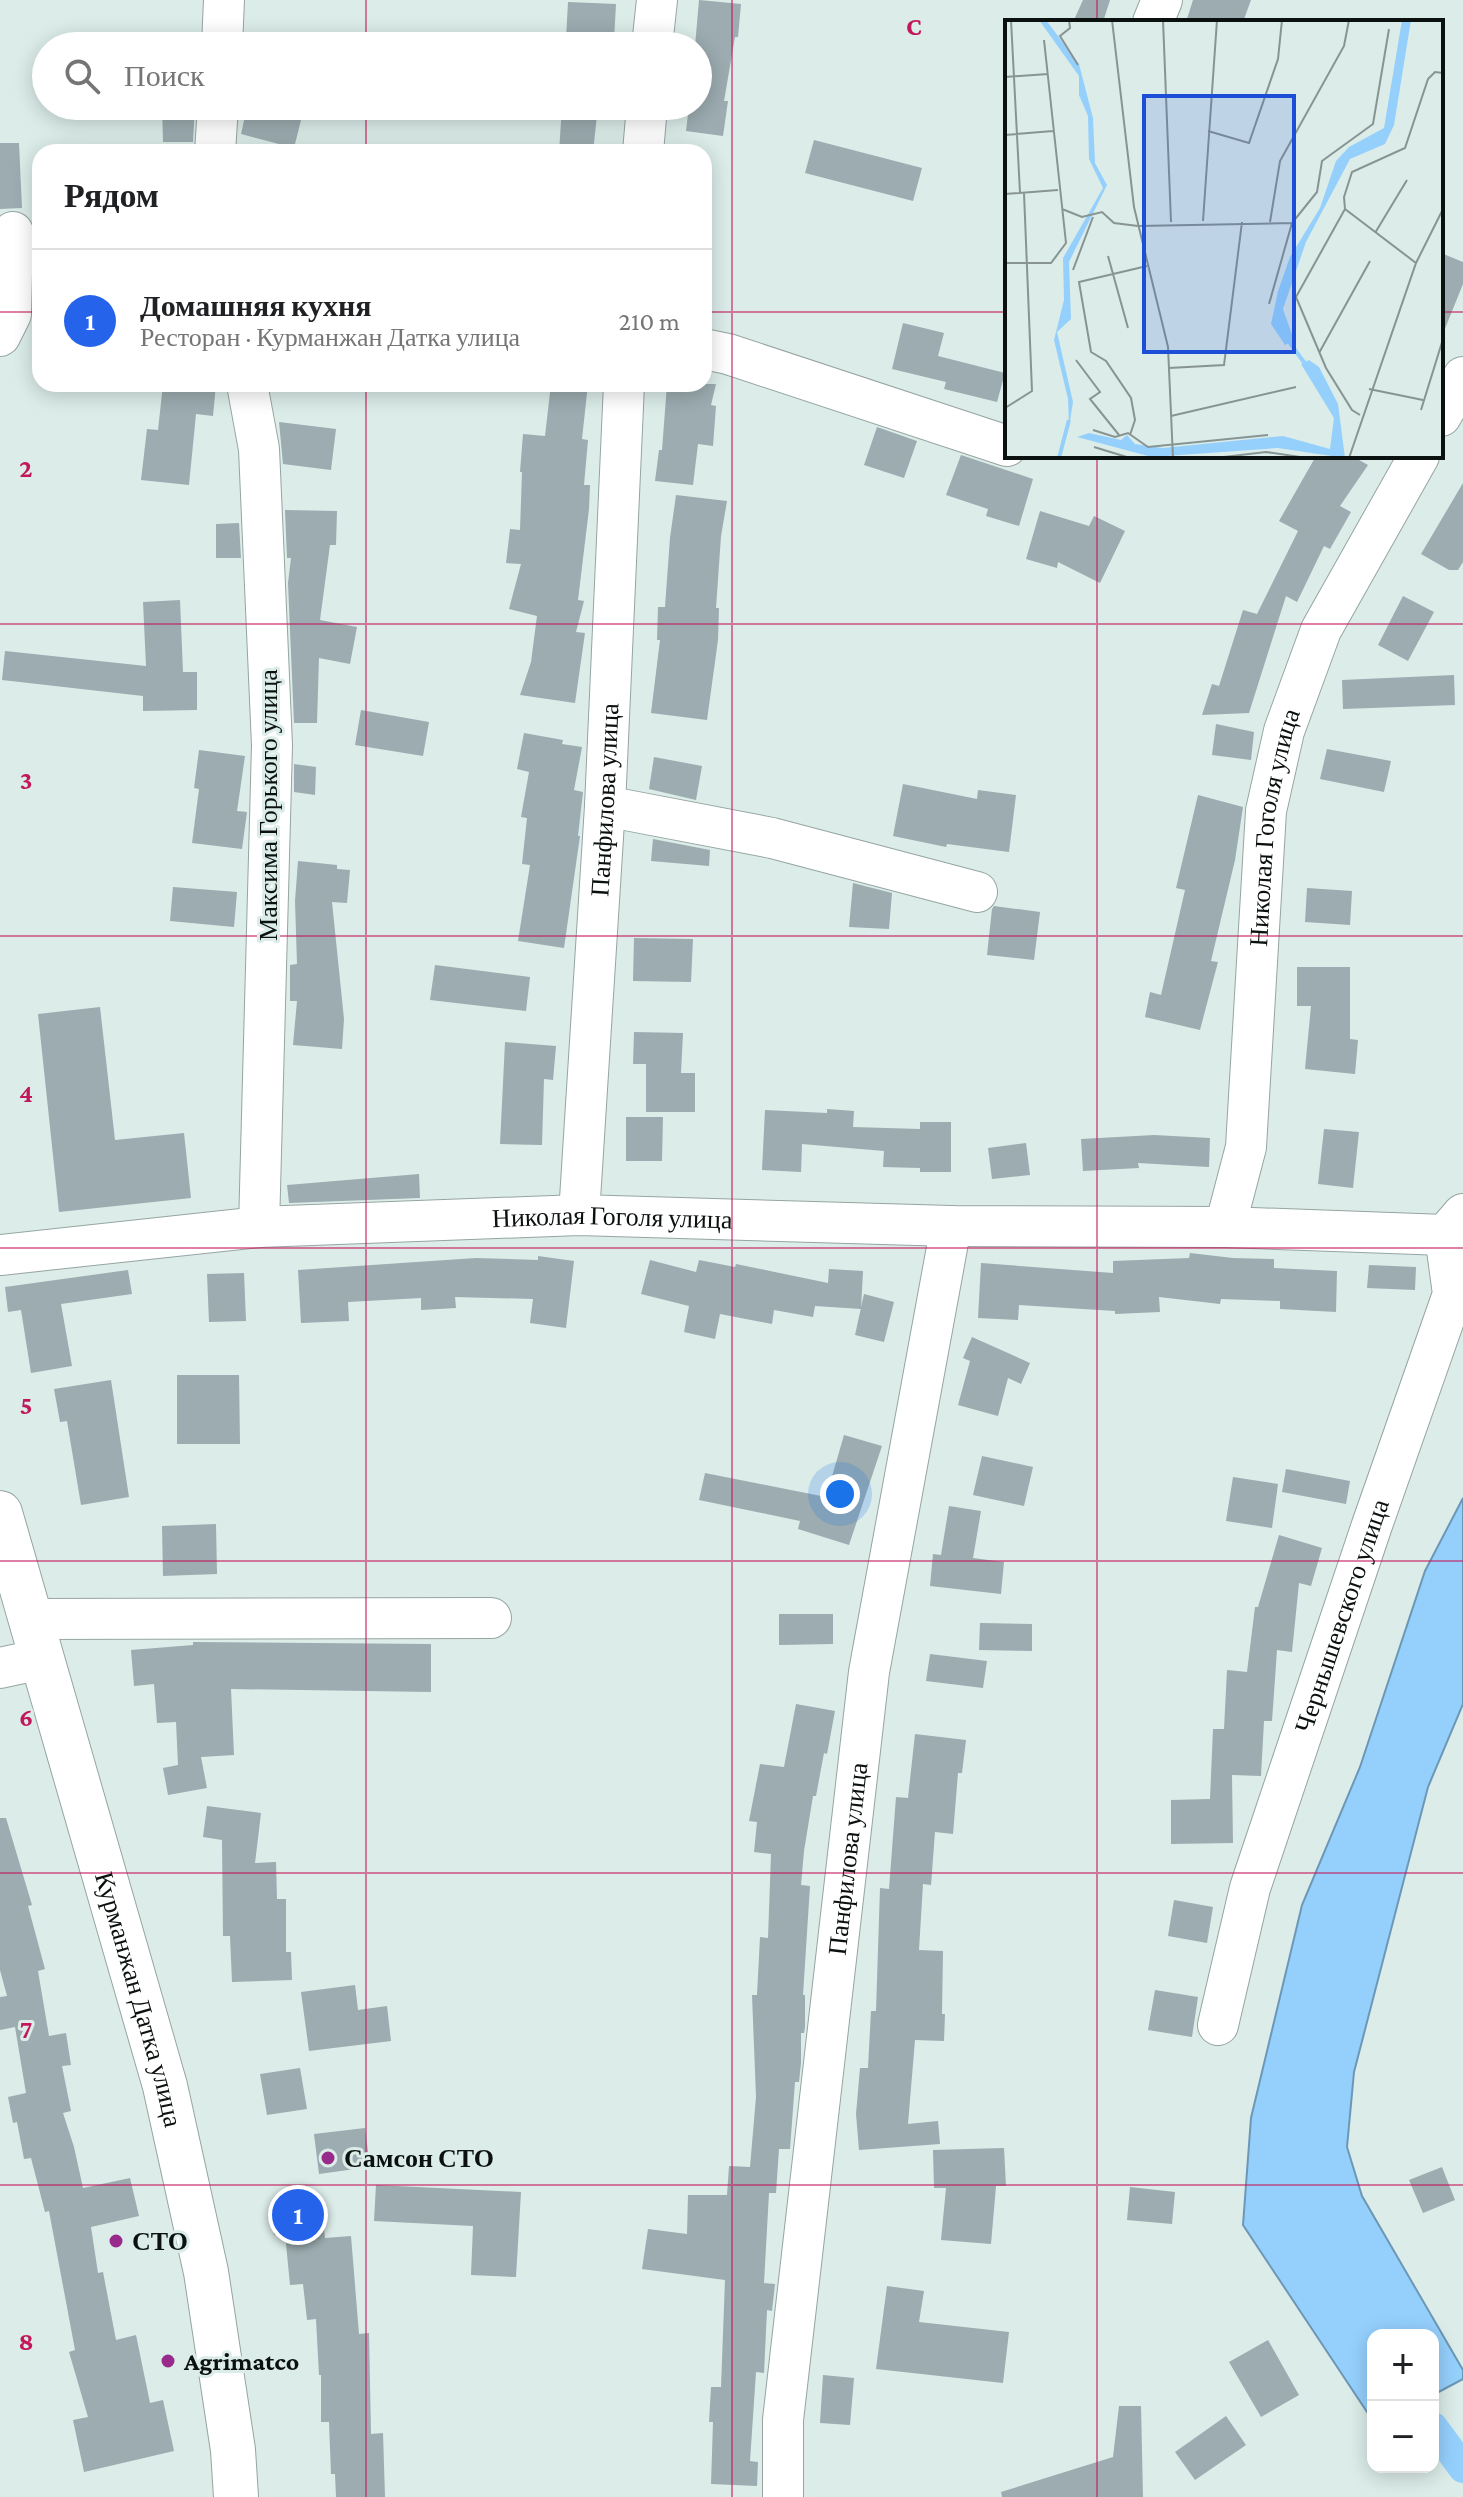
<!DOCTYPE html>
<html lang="ru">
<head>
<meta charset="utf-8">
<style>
	:root { --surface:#fff; --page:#f2f2f2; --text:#202124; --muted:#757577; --line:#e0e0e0; --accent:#2563eb }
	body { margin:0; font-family:"Crimson Pro",serif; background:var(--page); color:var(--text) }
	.controls { position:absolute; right:24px; bottom:24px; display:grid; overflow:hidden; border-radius:16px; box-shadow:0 4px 20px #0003 }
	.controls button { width:72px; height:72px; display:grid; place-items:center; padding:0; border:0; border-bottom:2px solid var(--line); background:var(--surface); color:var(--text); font:40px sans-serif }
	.you { position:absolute; left:840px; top:1494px; width:28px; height:28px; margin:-20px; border:6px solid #fff; border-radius:50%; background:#1a73e8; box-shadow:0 0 0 12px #1a73e833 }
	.badge { display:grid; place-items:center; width:52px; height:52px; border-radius:50%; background:var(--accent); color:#fff; font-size:26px; font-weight:700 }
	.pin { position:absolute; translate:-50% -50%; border:4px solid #fff; box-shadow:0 2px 8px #0006 }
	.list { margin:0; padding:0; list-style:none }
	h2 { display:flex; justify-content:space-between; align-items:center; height:104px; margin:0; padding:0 32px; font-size:34px }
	h2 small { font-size:26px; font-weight:400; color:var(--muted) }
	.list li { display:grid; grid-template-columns:52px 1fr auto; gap:24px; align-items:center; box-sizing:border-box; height:144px; padding:0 32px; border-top:2px solid var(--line) }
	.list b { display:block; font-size:30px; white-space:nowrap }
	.list p { margin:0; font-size:26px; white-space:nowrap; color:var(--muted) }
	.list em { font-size:26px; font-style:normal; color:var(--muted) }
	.icon { flex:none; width:44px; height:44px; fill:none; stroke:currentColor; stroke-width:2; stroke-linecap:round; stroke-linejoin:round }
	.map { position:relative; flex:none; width:1463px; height:2497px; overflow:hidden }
	.search { position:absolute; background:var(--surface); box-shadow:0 4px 20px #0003; left:32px; top:32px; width:680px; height:88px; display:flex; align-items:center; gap:20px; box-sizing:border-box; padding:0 28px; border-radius:44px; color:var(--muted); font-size:30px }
	.panel { position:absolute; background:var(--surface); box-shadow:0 4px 20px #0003; left:32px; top:144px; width:680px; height:248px; border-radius:24px }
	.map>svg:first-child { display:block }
</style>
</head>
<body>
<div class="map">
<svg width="1463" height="2497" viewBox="0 0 1463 2497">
	<rect width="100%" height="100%" fill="#dbece9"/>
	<path fill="#95d0fd" stroke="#6c97b6" stroke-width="2" d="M 1463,1498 L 1463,1704 L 1428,1787 L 1354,2072 L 1347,2147 L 1362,2196 L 1463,2370 L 1463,2379 L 1433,2395 L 1433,2335 L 1373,2335 L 1373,2421 L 1243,2225 L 1251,2118 L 1302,1905 L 1360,1767 L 1425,1571 Z"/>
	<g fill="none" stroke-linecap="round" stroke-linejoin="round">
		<path stroke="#95d0fd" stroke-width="30" d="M 1433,2427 L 1463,2468"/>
	</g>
	<path fill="#9cacb0" d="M 699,0 L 741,4 L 738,37 L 735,37 L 724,101 L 728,101 L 723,136 L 686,131 L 689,106 L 698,106 L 698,46 L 695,46 Z
		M 1083,0 L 1110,0 L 1103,22 L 1073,22 Z
		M 1193,0 L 1251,0 L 1243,22 L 1186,22 Z
		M 568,2 L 616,4 L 614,41 L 566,39 Z
		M 162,106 L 195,106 L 193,142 L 163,142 Z
		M 562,106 L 598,106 L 593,152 L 559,152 Z
		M 247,107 L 301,120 L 294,148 L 241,134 Z
		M 814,140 L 922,168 L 913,201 L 805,173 Z
		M 0,143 L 19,143 L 22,208 L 0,209 Z
		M 1441,253 L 1463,262 L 1463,284 L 1442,336 Z
		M 903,323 L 944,333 L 938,356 L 1005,373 L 997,402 L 944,389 L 946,382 L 892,369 Z
		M 163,384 L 216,384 L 213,416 L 196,414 L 189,485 L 141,480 L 147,429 L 158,430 Z
		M 551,384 L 588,384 L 582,439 L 588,440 L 584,485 L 590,485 L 589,509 L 578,600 L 584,601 L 576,632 L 585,633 L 575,703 L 520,695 L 531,662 L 537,616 L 509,609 L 521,564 L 506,563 L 510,529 L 520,530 L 522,472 L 520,472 L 523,434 L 545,436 Z
		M 667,384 L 716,384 L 711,405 L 716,406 L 713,446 L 698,444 L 693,485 L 655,481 L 659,450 L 662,450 Z
		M 279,422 L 336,429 L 331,470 L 283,464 Z
		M 877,427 L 917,441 L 904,478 L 864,465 Z
		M 961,455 L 1033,479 L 1019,526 L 986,516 L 988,509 L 946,495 Z
		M 1316,456 L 1352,456 L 1368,465 L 1340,506 L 1351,512 L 1330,549 L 1324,546 L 1297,602 L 1286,596 L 1249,713 L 1202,715 L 1212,684 L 1219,686 L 1243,610 L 1257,614 L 1298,531 L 1279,521 Z
		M 1463,483 L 1463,562 L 1458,570 L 1449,570 L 1421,554 Z
		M 676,495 L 727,501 L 721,536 L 716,608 L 719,608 L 718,640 L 707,720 L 651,713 L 660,640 L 657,640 L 658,607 L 665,607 L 670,538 Z
		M 285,510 L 337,511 L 336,545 L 330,545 L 320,620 L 357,627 L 350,664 L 319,658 L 317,723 L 294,723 L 288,583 L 291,558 L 287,558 Z
		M 1040,511 L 1089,526 L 1094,516 L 1125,531 L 1100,583 L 1058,562 L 1057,568 L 1026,559 Z
		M 239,523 L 241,558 L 216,558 L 216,524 Z
		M 1403,596 L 1434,612 L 1408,661 L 1378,645 Z
		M 180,600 L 183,672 L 197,672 L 197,710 L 143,711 L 143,696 L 2,680 L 5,651 L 146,666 L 143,602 Z
		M 1454,675 L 1455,705 L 1343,709 L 1342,680 Z
		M 361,710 L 429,722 L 423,756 L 355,745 Z
		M 1216,724 L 1254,732 L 1251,760 L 1212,755 Z
		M 524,733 L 563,740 L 562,744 L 582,747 L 574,790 L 583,792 L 578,836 L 580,836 L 564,948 L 518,941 L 530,865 L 522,864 L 527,818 L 521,817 L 529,772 L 517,769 Z
		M 1327,749 L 1391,761 L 1384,792 L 1320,779 Z
		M 199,750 L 245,756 L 237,811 L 247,812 L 242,849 L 192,843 L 199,789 L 194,788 Z
		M 654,757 L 702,766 L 696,800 L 649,789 Z
		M 294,764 L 316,767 L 315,795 L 294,792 Z
		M 903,784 L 977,799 L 978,790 L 1016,795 L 1009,852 L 947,844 L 946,847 L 893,836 Z
		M 1198,795 L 1243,807 L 1235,860 L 1211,961 L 1218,962 L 1200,1030 L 1145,1017 L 1150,992 L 1161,995 L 1185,890 L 1176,888 Z
		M 653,839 L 710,850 L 709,866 L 651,861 Z
		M 298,861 L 337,865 L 337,869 L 350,870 L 347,903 L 332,902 L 344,1019 L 342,1049 L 293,1045 L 297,1001 L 290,1001 L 290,965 L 297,964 L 295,901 Z
		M 853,883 L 892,893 L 889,929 L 849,927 Z
		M 173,887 L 237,892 L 234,927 L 170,921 Z
		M 1307,888 L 1352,891 L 1350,925 L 1305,922 Z
		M 994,906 L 1040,912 L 1034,960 L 987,955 L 992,909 Z
		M 634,938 L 693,939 L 691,982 L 633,981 Z
		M 435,965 L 530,977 L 526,1011 L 430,1000 Z
		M 1297,967 L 1350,967 L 1350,1039 L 1358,1040 L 1355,1074 L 1305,1069 L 1311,1006 L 1297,1006 Z
		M 100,1007 L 115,1140 L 184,1133 L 191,1198 L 59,1212 L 38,1014 Z
		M 634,1032 L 683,1033 L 681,1073 L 695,1073 L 695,1112 L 646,1112 L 646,1064 L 633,1064 Z
		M 505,1042 L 556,1046 L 553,1080 L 544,1079 L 542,1145 L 500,1144 Z
		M 827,1109 L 854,1111 L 853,1127 L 920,1129 L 920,1122 L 951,1122 L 951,1172 L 920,1172 L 920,1168 L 883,1167 L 884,1151 L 802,1144 L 801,1172 L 762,1170 L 765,1110 L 827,1113 Z
		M 626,1117 L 663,1117 L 662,1161 L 626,1161 Z
		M 1324,1129 L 1359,1132 L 1353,1188 L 1318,1184 Z
		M 1154,1135 L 1210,1138 L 1209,1167 L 1138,1163 L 1139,1168 L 1083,1171 L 1081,1139 Z
		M 1026,1143 L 1030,1175 L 992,1179 L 988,1148 Z
		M 419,1174 L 420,1198 L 289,1203 L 287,1185 Z
		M 1190,1253 L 1233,1258 L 1274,1259 L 1274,1268 L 1337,1271 L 1336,1312 L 1280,1309 L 1280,1301 L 1221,1299 L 1220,1304 L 1159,1297 L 1160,1312 L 1115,1314 L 1115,1311 L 1019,1305 L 1018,1320 L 978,1318 L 981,1263 L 1113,1273 L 1113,1261 L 1189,1258 Z
		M 538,1256 L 574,1261 L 566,1328 L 530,1323 L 533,1299 L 455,1297 L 456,1308 L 421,1310 L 421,1298 L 348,1302 L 349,1321 L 301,1323 L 298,1270 L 476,1258 L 538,1260 Z
		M 650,1260 L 696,1272 L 699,1260 L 735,1267 L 736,1264 L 828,1283 L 829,1269 L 863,1271 L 861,1309 L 815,1306 L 813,1317 L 774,1310 L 772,1324 L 720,1314 L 715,1339 L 684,1332 L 689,1306 L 641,1294 Z
		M 1369,1265 L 1416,1267 L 1415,1290 L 1367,1288 Z
		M 128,1270 L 132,1294 L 61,1304 L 72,1366 L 31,1373 L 21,1310 L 8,1312 L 5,1287 Z
		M 244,1273 L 246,1321 L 209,1322 L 207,1274 Z
		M 864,1294 L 894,1302 L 884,1342 L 855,1335 Z
		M 972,1337 L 1030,1363 L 1021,1384 L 1008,1378 L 998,1416 L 958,1405 L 970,1361 L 963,1358 Z
		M 177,1375 L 239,1375 L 240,1444 L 177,1444 Z
		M 111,1380 L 129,1497 L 81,1505 L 67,1421 L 60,1422 L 54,1389 Z
		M 844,1435 L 882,1446 L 849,1545 L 798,1529 L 800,1521 L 699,1500 L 705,1473 L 826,1497 Z
		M 982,1456 L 1033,1467 L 1024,1506 L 973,1495 Z
		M 1286,1469 L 1350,1481 L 1346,1504 L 1282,1492 Z
		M 1233,1477 L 1278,1484 L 1272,1528 L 1226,1521 Z
		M 949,1506 L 981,1511 L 973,1558 L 1004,1562 L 1001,1594 L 930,1586 L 933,1554 L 941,1555 Z
		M 216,1524 L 217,1574 L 163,1576 L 162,1526 Z
		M 1279,1535 L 1322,1548 L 1311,1586 L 1299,1583 L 1292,1652 L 1277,1650 L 1272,1721 L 1264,1721 L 1261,1776 L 1232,1775 L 1233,1843 L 1171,1844 L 1171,1800 L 1210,1799 L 1213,1729 L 1224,1729 L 1227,1670 L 1247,1672 L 1255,1607 L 1258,1607 Z
		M 779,1614 L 833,1614 L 833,1644 L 779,1645 Z
		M 980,1623 L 1032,1624 L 1032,1651 L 979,1650 Z
		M 193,1642 L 431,1644 L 431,1692 L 231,1689 L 234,1755 L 201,1757 L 207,1788 L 168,1795 L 163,1768 L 178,1765 L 176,1722 L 157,1723 L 154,1684 L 134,1686 L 131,1650 L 193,1645 Z
		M 930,1654 L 987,1661 L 983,1688 L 926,1681 Z
		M 796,1704 L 835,1711 L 827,1754 L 824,1753 L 816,1796 L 813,1796 L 804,1851 L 801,1885 L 810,1886 L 803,1995 L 805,1995 L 805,2027 L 804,2033 L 801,2033 L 801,2063 L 799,2082 L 795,2082 L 790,2149 L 779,2149 L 776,2193 L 769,2193 L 764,2283 L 775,2284 L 772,2311 L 767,2310 L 764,2373 L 756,2372 L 750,2461 L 758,2462 L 757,2486 L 711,2484 L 713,2422 L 709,2422 L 711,2387 L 721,2387 L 725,2280 L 642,2269 L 648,2229 L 687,2234 L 688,2195 L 727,2195 L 729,2166 L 750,2167 L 756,2097 L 752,1995 L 757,1995 L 760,1937 L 768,1938 L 771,1854 L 754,1852 L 757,1822 L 749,1821 L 760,1764 L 784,1767 Z
		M 915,1734 L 966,1740 L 962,1773 L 958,1773 L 953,1834 L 935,1832 L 931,1885 L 923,1884 L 919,1950 L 943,1951 L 942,2014 L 945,2014 L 944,2041 L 915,2040 L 908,2124 L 938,2121 L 940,2144 L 859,2150 L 856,2114 L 860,2068 L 868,2068 L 871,2011 L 876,2011 L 880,1888 L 889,1889 L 896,1797 L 908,1798 Z
		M 207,1806 L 261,1813 L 255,1863 L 276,1862 L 277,1899 L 286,1899 L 286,1952 L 291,1952 L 292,1980 L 232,1982 L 230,1936 L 223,1936 L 222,1840 L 203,1837 Z
		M 0,1818 L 6,1818 L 32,1905 L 28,1906 L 45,1969 L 38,1971 L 49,2036 L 66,2033 L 71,2065 L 62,2066 L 71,2111 L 63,2113 L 74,2147 L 83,2188 L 130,2178 L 139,2216 L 91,2227 L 98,2273 L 103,2272 L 116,2340 L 136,2335 L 150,2403 L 163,2400 L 174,2451 L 84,2472 L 73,2420 L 88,2417 L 69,2352 L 75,2350 L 49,2211 L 45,2212 L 31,2158 L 24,2159 L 17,2122 L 13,2123 L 8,2097 L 26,2093 L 15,2027 L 0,2030 L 0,1997 L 7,1996 L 0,1970 Z
		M 1174,1900 L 1213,1907 L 1207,1943 L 1168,1936 Z
		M 355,1985 L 358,2010 L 387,2006 L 391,2041 L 309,2051 L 301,1992 Z
		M 1155,1990 L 1198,1997 L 1192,2037 L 1148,2030 Z
		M 300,2068 L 307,2109 L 267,2115 L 260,2074 Z
		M 365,2128 L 370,2167 L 319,2174 L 314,2134 Z
		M 1004,2148 L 1006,2186 L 996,2186 L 991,2244 L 941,2240 L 946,2188 L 934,2188 L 933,2150 Z
		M 1442,2167 L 1455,2200 L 1423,2213 L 1409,2180 Z
		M 376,2185 L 521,2192 L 516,2277 L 471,2275 L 473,2226 L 374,2221 Z
		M 1130,2187 L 1175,2192 L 1172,2224 L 1127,2220 Z
		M 321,2199 L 325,2238 L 351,2236 L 359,2334 L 369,2333 L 371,2434 L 383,2433 L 385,2497 L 336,2497 L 335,2474 L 331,2474 L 329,2422 L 321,2422 L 321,2375 L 319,2375 L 316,2319 L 307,2320 L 303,2284 L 290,2285 L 285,2234 L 274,2235 L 271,2205 Z
		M 887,2286 L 924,2291 L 919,2322 L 1009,2332 L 1003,2383 L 876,2369 Z
		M 1268,2340 L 1299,2395 L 1261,2417 L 1229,2362 Z
		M 823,2375 L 854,2378 L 850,2425 L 820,2423 Z
		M 1119,2406 L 1141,2406 L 1143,2497 L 1002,2497 L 1001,2492 L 1113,2457 Z
		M 1226,2416 L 1246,2445 L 1195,2480 L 1175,2452 Z"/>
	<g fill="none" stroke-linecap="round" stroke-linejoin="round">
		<defs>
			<g id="minor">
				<path d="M 1153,22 L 1162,0"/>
				<path d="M 222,46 L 224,0"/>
				<path d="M 652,46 L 657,0"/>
				<path d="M 215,152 L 218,106"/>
				<path d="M 643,152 L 647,106"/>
				<path d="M 0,336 L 11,314 L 13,232"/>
				<path d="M 704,349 L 728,354 L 1007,446"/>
				<path d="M 247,384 L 259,449 L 272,745 L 259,1227"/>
				<path d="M 1441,416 L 1463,377"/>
				<path d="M 605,806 L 772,838 L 977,892"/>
				<path id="s1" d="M 579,1215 L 605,806 L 624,384"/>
				<path id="s2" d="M 1225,1227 L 1246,1147 L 1266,811 L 1284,731 L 1321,630 L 1419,456"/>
				<path id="s3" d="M 0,1255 L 259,1227 L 579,1215 L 951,1226 L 1225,1227 L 1445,1235"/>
				<path d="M 30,1619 L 491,1618"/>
				<path d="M 0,1668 L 41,1659"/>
				<path id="s4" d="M 1218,2025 L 1250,1888 L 1372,1525 L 1453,1294 L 1445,1235 L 1463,1214"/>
				<path id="s5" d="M 783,2497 L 783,2420 L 869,1672 L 951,1226"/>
			</g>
			<g id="major">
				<path id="s6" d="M 0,1513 L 165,2086 L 206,2272 L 233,2450 L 236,2497"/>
			</g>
		</defs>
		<use href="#minor" stroke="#95a5a2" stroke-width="42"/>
		<use href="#major" stroke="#95a5a2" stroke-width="46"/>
		<use href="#minor" stroke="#fff" stroke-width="40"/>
		<use href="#major" stroke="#fff" stroke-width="44"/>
	</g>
	<path fill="none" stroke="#c2185b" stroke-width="2" stroke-opacity="0.55" d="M 366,0 L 366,46M 732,0 L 732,2497M 1097,0 L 1097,22M 366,106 L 366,152M 0,312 L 40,312M 704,312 L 1007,312M 1441,312 L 1463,312M 366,384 L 366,2497M 1097,456 L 1097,2497M 0,624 L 1463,624M 0,936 L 1463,936M 0,1248 L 1463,1248M 0,1561 L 1463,1561M 0,1873 L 1463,1873M 0,2185 L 1463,2185"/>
	<g fill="#972a8b" stroke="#dbece9" stroke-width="3">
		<circle cx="328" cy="2158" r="8"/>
		<circle cx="116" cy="2241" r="8"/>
		<circle cx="168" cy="2361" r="8"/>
	</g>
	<g text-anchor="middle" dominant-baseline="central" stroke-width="6" stroke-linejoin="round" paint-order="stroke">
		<g font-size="26" fill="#0b110f" stroke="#dbece9">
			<text stroke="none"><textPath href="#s1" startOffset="416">Панфилова улица</textPath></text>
			<text transform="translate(268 805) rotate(-90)">Максима Горького улица</text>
			<text stroke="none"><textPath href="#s2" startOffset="404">Николая Гоголя улица</textPath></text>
			<text stroke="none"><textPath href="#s3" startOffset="614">Николая Гоголя улица</textPath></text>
			<text stroke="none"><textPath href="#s4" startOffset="428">Чернышевского улица</textPath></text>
			<text stroke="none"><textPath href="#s5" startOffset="642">Панфилова улица</textPath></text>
			<text stroke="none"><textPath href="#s6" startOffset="506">Курманжан Датка улица</textPath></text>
		</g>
		<g font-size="26" font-weight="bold" fill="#0b110f" stroke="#dbece9" text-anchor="start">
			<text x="344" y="2158">Самсон СТО</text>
			<text x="132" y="2241">СТО</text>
			<text x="184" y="2361">Agrimatco</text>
		</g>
	</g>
	<g transform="translate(1005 20)">
		<rect width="438" height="438" fill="#dbece9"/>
		<path d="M 34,0 L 41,0 L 74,44 L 88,98 L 90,143 L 102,165 L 64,242 L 66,299 L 52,312 L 68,382 L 64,407 L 63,379 L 49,320 L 59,280 L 58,238 L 98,168 L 84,139 L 83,96 L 74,75 L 74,56 ZM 397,0 L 406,0 L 389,105 L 380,124 L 345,139 L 301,222 L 278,289 L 289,320 L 280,325 L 266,304 L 273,271 L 285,237 L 315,188 L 331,141 L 344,127 L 379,108 ZM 304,340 L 314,347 L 333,384 L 340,438 L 273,428 L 147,437 L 72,417 L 84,413 L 116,420 L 122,415 L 130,424 L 158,428 L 278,416 L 325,429 L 329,398 L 296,344 Z" fill="#95d0fd"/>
		<path fill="none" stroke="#95d0fd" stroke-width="4" d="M 282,319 L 301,345M 54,438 L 64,400"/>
		<path fill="none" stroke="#889492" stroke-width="2" d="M 6,0 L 15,173M 64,0 L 65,8 L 55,16 L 73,45M 107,0 L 129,187 L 163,327 L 168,438M 158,0 L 166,202M 0,57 L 43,54M 203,111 L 244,123 L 273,39 L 277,0M 0,115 L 48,111M 0,174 L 53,170M 57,189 L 77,197 L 97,192 L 109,203 L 133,206 L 287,203M 340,189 L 291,277 L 321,348 L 347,390 L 355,395M 198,201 L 212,0M 265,202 L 275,141 L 339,26 L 344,0M 370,213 L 402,160M 103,236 L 123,308M 0,243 L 46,243 L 61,223 L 39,20M 411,243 L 340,189 L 339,177 L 347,152 L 400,128 L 423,59 L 430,52 L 438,53M 68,250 L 88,197M 264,284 L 287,203 L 312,172 L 317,141 L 368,104 L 384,9M 314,333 L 365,241M 71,340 L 95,372 L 85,379 L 114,415M 164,348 L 219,345 L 237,202M 364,369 L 418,380M 0,388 L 27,371 L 19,173M 416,390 L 438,319M 166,396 L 291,367M 88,410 L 110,417 L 123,413 L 143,427 L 263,415M 125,415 L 130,400 L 126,378 L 101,341 L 86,332 L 74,262 L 142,246M 89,427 L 125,438M 210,438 L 261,432 L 302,438M 344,438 L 411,243 L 438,189"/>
		<path fill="#1d4ed8" fill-opacity="0.15" stroke="#1d4ed8" stroke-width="4" d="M 139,76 L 289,76 L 289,332 L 139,332 Z"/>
		<rect width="438" height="438" fill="none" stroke="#0b110f" stroke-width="4"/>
	</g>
	<g font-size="26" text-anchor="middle" font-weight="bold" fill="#c2185b" stroke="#dbece9" stroke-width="6" stroke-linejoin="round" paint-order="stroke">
		<text x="914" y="35">C</text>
		<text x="26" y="477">2</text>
		<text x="26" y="789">3</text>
		<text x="26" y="1102">4</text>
		<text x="26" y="1414">5</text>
		<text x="26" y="1726">6</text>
		<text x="26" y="2038">7</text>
		<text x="26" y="2350">8</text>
	</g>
</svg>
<div class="controls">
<button>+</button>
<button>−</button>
</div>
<div class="you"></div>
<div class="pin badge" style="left:298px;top:2215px">1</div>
<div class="search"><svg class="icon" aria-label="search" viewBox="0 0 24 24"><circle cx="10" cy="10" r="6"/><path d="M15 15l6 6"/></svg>Поиск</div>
<section class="panel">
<h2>Рядом<small></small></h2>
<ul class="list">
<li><span class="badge">1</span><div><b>Домашняя кухня</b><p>Ресторан · Курманжан Датка улица</p></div><em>210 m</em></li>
</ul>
</section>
</div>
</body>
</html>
